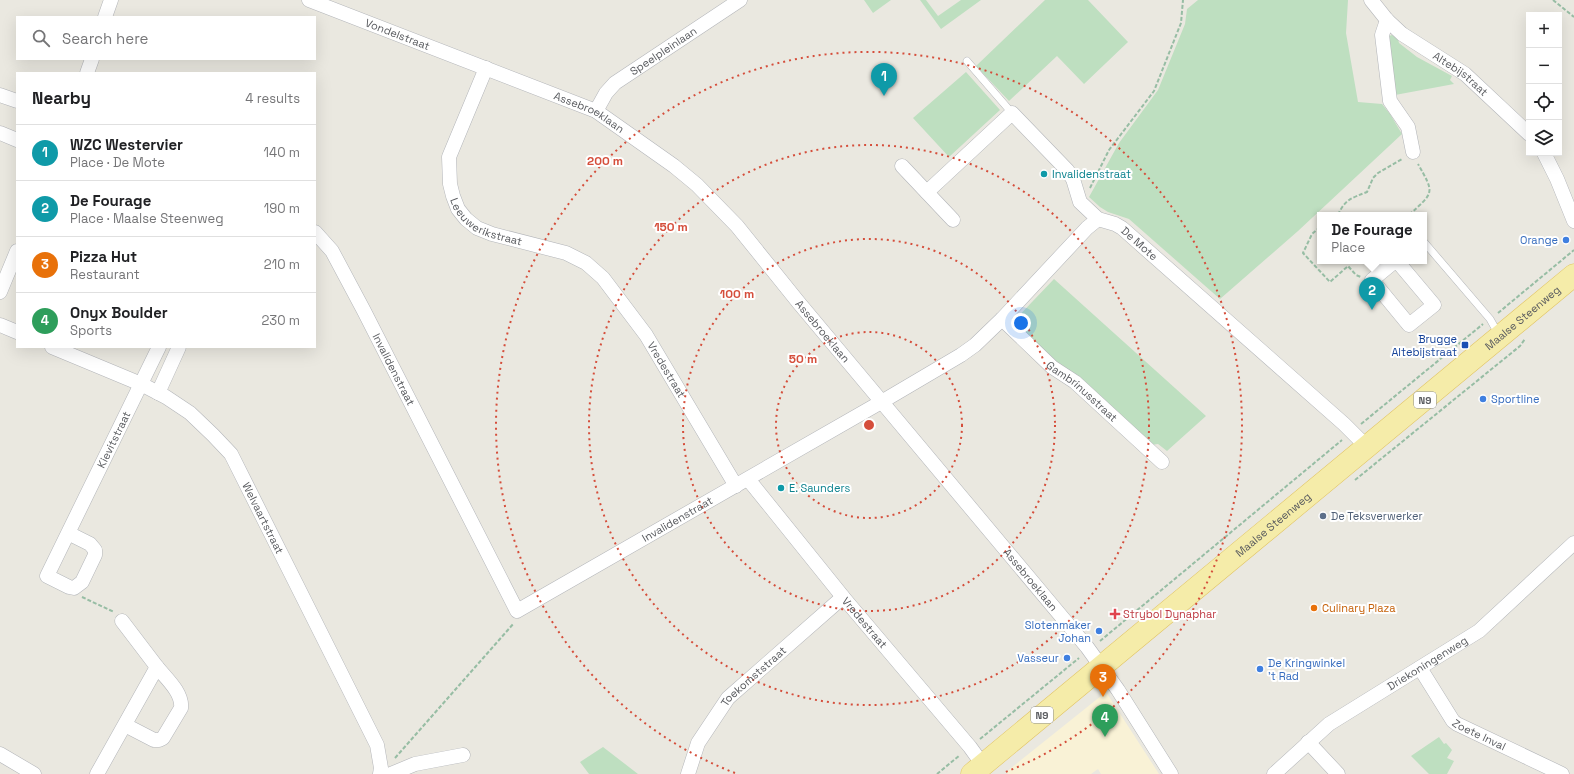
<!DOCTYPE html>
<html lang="en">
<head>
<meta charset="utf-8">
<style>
	:root { --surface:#fff; --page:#f6f6f6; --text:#202124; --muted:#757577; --line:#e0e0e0; --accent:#d54e3b }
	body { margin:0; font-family:"Space Grotesk",sans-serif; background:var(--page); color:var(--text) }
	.controls { position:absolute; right:12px; top:12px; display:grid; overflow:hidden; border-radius:0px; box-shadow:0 4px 16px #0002 }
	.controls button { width:36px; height:36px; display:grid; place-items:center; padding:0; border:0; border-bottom:1px solid var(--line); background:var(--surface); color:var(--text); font:20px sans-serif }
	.you { position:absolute; left:1021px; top:323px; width:14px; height:14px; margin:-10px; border:3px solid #fff; border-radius:50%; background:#1a73e8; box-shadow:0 0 0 6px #1a73e833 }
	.badge { display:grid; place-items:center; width:26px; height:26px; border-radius:50%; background:var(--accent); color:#fff; font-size:13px; font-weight:700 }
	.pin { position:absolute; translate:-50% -33px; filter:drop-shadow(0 1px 2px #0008) }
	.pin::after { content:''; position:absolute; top:21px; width:14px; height:12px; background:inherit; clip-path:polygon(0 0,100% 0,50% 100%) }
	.popup { position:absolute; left:1317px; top:212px; width:110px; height:52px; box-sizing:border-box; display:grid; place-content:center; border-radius:0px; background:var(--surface); filter:drop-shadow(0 1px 3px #0005); font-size:13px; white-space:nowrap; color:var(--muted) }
	.popup b { font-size:15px; color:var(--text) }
	.popup::after { content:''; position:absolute; left:50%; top:100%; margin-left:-8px; border:8px solid transparent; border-top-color:var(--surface) }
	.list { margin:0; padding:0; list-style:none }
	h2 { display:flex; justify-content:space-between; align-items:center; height:52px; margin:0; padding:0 16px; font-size:17px }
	h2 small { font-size:13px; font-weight:400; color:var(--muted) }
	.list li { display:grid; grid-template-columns:26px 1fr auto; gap:12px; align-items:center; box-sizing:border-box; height:56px; padding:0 16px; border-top:1px solid var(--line) }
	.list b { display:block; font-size:15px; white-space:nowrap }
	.list p { margin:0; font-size:13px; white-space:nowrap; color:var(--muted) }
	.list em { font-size:13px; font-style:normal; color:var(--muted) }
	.icon { flex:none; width:22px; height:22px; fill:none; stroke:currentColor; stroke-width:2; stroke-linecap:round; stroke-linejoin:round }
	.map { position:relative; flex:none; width:1574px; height:774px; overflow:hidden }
	.search { position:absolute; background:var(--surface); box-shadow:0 4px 16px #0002; left:16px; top:16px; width:300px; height:44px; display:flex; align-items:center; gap:10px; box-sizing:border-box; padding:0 14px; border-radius:0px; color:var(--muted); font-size:15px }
	.panel { position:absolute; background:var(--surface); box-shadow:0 4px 16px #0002; left:16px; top:72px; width:300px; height:276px; border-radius:0px }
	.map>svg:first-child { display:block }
</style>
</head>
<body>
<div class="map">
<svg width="1574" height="774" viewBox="0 0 1574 774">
	<rect width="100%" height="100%" fill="#eae8e0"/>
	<path fill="#f9f2d6" d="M 1106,692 L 1159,774 L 1101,774 L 1098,769 L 1091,774 L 1008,774 L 1006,772 Z"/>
	<path fill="#bedfc0" d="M 864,0 L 891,0 L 873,13 Z
		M 920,0 L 926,0 L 938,16 L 961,0 L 981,0 L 941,29 Z
		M 1045,0 L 1088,0 L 1128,42 L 1084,84 L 1057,56 L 1009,101 L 976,66 Z
		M 1198,0 L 1348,0 L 1346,33 L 1358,102 L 1382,104 L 1390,114 L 1402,134 L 1298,231 L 1220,299 L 1129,219 L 1108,212 L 1100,207 L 1089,197 L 1119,143 L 1158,90 L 1185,24 L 1187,9 Z
		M 1392,35 L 1398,39 L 1399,43 L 1417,57 L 1452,76 L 1450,80 L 1454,84 L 1395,95 L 1389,36 Z
		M 966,72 L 1000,110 L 949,157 L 913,118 Z
		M 1054,279 L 1206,416 L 1167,451 L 1158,444 L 1151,445 L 1074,373 L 1061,367 L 1013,322 Z
		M 1439,737 L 1444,744 L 1446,743 L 1452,750 L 1447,758 L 1454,761 L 1447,774 L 1429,774 L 1411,756 Z
		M 603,747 L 638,774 L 589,774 L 580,762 Z"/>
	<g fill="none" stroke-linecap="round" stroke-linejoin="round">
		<defs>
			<path id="lane" d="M 967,61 L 1012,113
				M 1424,242 L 1490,319 L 1499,335"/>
			<g id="street">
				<path id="s1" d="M 309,0 L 596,111 L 674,166 L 697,185 L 737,226 L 799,303 L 1087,647 L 1118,690 L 1171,774"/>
				<path id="s2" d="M 1371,0 L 1387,20 L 1402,34 L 1465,74 L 1529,134"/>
				<path d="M 105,17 L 111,0"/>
				<path d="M 1387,20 L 1382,35 L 1390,101 L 1408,127 L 1413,152"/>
				<path id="s3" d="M 486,68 L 449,157 L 450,184 L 453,196 L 458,209 L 466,219 L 477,228 L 492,234 L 566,253 L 586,263 L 603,278 L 646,335 L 736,486"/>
				<path d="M 87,73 L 92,59"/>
				<path d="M 0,95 L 17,101"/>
				<path id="s4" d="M 596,111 L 606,93 L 615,83 L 740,0"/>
				<path d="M 0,133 L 17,140"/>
				<path d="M 1544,153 L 1557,179 L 1574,221"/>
				<path d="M 902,166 L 953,220"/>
				<path id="s5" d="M 927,192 L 1012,113 L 1067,170 L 1073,179 L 1080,202 L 1098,219 L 1115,224 L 1122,228 L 1344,424 L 1367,447"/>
				<path id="s6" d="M 315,232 L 332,251 L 364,311 L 517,611 L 883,401 L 961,355 L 975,345 L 1002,319 L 1087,228 L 1098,219"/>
				<path d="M 1395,261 L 1372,280 L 1409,325 L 1434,305 L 1397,261"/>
				<path d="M 0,292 L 17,251"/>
				<path id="s7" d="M 1002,319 L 1052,367 L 1075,382 L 1162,462"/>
				<path d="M 0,325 L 17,332"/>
				<path id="s8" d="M 52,347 L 141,384 L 166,397 L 190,413 L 213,435 L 231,454 L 377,745 L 381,768 L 380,774"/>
				<path d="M 158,393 L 179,347"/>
				<path id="s9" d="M 748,479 L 843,597 L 970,747 L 983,765"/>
				<path id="s10" d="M 68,533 L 90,544 L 95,550 L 95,555 L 82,582 L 74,588 L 69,587 L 47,576 L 159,347"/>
				<path d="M 122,621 L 157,667"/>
				<path id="s11" d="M 1420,668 L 1453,721 L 1457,724 L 1562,774"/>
				<path d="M 1308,742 L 1338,774"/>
				<path d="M 0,754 L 34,774"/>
				<path d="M 97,774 L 157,667 C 166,678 183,693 181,708 L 163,738 L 159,740 L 154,740 L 125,725"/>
				<path d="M 391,774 L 415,764 L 463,755"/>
				<path id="s12" d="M 688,774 L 698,743 L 728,698 L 843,597"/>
				<path id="s13" d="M 1274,774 L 1329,724 L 1479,631 L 1574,543"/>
			</g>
			<g id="primary">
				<path id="s14" d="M 972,774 L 1574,275"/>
			</g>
		</defs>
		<use href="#lane" stroke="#b3b5b9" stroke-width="8"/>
		<use href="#street" stroke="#b3b5b9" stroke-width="15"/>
		<use href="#primary" stroke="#e1c362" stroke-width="23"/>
		<path stroke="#97bda4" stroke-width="2" stroke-dasharray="4 2" stroke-linecap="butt" d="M 1553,0 L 1574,17
			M 1090,188 L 1109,150 L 1154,91 L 1181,23 L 1183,0
			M 1338,215 C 1345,199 1352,198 1367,192 L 1373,178 L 1378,173 L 1402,159
			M 1409,215 C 1434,192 1435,194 1418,164
			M 1320,227 L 1312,234 L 1303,253 L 1330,282 L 1348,266 L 1356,275 L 1361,277
			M 1498,313 L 1574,250
			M 1361,424 L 1483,324
			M 1355,480 L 1520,346 L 1525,339
			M 82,597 L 114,612
			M 1100,641 L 1342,440
			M 980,739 L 1079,658
			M 395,758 L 514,623
			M 937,774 L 960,755"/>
		<use href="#lane" stroke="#fff" stroke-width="7"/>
		<use href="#street" stroke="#fff" stroke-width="14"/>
		<use href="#primary" stroke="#f5eca9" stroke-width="22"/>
	</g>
	<g fill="none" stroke="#d54e3b" stroke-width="2" stroke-dasharray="2 4">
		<circle cx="869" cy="425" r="93"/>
		<circle cx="869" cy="425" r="186"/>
		<circle cx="869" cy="425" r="280"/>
		<path d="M735 773A373 373 0 1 1 1003 773"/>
	</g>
	<g fill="#0f9aa8" stroke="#fff" stroke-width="1.5">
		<circle cx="1044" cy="174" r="4"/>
		<circle cx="781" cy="488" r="4"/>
	</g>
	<g fill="#3f7fe0" stroke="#fff" stroke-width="1.5">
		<circle cx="1566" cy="240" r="4"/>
		<circle cx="1483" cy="399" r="4"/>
		<circle cx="1099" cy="631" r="4"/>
		<circle cx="1067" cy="658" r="4"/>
		<circle cx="1260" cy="669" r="4"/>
	</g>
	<rect fill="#1a4fb4" stroke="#fff" stroke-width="1.5" x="1461" y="341" width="8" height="8" rx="2"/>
	<circle fill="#5c6f8a" stroke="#fff" stroke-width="1.5" cx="1323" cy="516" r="4"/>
	<circle fill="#e8710a" stroke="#fff" stroke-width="1.5" cx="1314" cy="608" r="4"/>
	<path fill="#e0444e" stroke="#fff" stroke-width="1.5" d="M1113 608h4v4h4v4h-4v4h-4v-4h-4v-4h4z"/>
	<g text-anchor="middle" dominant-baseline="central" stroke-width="4" stroke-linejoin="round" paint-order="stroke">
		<g fill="#fff" stroke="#8b8c8f" stroke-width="1">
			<rect x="1414" y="392" width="22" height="16" rx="3"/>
			<rect x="1031" y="707" width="22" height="16" rx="3"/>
		</g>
		<g font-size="10" font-weight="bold" fill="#595b5f">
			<text x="1425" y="400">N9</text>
			<text x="1042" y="715">N9</text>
		</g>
		<g font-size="11" fill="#595b5f" stroke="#fff">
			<text stroke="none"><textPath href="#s1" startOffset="95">Vondelstraat</textPath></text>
			<text stroke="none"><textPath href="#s4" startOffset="92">Speelpleinlaan</textPath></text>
			<text stroke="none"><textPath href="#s2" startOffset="117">Altebijstraat</textPath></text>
			<text stroke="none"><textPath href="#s1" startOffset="302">Assebroeklaan</textPath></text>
			<text stroke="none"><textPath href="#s3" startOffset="181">Leeuwerikstraat</textPath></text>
			<text stroke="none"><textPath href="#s5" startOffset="304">De Mote</textPath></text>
			<text stroke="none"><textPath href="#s14" startOffset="715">Maalse Steenweg</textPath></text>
			<text stroke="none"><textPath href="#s1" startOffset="626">Assebroeklaan</textPath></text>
			<text stroke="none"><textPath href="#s6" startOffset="159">Invalidenstraat</textPath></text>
			<text stroke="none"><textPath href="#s3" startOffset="426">Vredestraat</textPath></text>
			<text stroke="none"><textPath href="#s7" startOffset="108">Gambrinusstraat</textPath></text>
			<text stroke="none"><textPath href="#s10" startOffset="259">Kievitstraat</textPath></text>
			<text stroke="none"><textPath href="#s8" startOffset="283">Welvaartstraat</textPath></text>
			<text stroke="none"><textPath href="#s6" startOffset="615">Invalidenstraat</textPath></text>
			<text stroke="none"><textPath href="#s14" startOffset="391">Maalse Steenweg</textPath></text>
			<text stroke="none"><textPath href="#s1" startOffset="950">Assebroeklaan</textPath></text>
			<text stroke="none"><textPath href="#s9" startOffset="185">Vredestraat</textPath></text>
			<text stroke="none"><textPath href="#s13" startOffset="190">Driekoningenweg</textPath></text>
			<text stroke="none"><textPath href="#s12" startOffset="120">Toekomststraat</textPath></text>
			<text stroke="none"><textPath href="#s11" startOffset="92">Zoete Inval</textPath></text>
		</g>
		<g font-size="11" fill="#0d838f" stroke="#fff" text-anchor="start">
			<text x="1052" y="174">Invalidenstraat</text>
			<text x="789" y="488">E. Saunders</text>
		</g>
		<g font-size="11" fill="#366cbe" stroke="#fff" text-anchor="end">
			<text x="1558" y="240">Orange</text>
			<text x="1491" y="399" text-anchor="start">Sportline</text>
			<text x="1091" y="625">Slotenmaker<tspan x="1091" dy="13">Johan</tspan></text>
			<text x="1059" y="658">Vasseur</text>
			<text x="1268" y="663" text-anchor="start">De Kringwinkel<tspan x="1268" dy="13">'t Rad</tspan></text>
		</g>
		<g font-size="11" fill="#164399" stroke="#fff" text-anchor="end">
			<text x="1457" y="339">Brugge<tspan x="1457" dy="13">Altebijstraat</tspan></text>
		</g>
		<g font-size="11" fill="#4e5e75" stroke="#fff" text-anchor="start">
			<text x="1331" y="516">De Teksverwerker</text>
		</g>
		<g font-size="11" fill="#c56008" stroke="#fff" text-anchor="start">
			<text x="1322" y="608">Culinary Plaza</text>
		</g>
		<g font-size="11" fill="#be3a42" stroke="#fff" text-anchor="start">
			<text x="1123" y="614">Strybol Dynaphar</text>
		</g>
	</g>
	<circle cx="869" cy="425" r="6" fill="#d54e3b" stroke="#fff" stroke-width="2"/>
	<g font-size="12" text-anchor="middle" font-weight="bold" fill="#d54e3b" stroke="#fff" stroke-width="4" stroke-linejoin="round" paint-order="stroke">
		<text x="605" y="165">200 m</text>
		<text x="671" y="231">150 m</text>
		<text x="737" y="298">100 m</text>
		<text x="803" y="363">50 m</text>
	</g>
</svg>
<div class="controls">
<button>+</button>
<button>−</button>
<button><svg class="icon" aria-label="locate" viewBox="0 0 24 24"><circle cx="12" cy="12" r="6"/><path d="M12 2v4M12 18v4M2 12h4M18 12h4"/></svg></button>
<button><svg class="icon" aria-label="layers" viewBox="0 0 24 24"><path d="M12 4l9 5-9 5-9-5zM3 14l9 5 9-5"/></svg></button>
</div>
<div class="you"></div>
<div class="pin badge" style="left:884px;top:96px;background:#0f9aa8">1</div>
<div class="pin badge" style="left:1372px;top:310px;background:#0f9aa8">2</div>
<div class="popup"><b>De Fourage</b>Place</div>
<div class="pin badge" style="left:1103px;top:697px;background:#e8710a">3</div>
<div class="pin badge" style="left:1105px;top:737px;background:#2e9e5b">4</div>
<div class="search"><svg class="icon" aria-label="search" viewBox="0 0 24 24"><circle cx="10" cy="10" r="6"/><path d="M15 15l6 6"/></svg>Search here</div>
<section class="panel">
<h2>Nearby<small>4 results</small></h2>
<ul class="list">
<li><span class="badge" style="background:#0f9aa8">1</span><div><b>WZC Westervier</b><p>Place · De Mote</p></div><em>140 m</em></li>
<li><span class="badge" style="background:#0f9aa8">2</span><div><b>De Fourage</b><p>Place · Maalse Steenweg</p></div><em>190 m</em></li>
<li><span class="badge" style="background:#e8710a">3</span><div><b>Pizza Hut</b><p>Restaurant</p></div><em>210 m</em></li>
<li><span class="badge" style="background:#2e9e5b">4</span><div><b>Onyx Boulder</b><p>Sports</p></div><em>230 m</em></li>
</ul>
</section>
</div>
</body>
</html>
